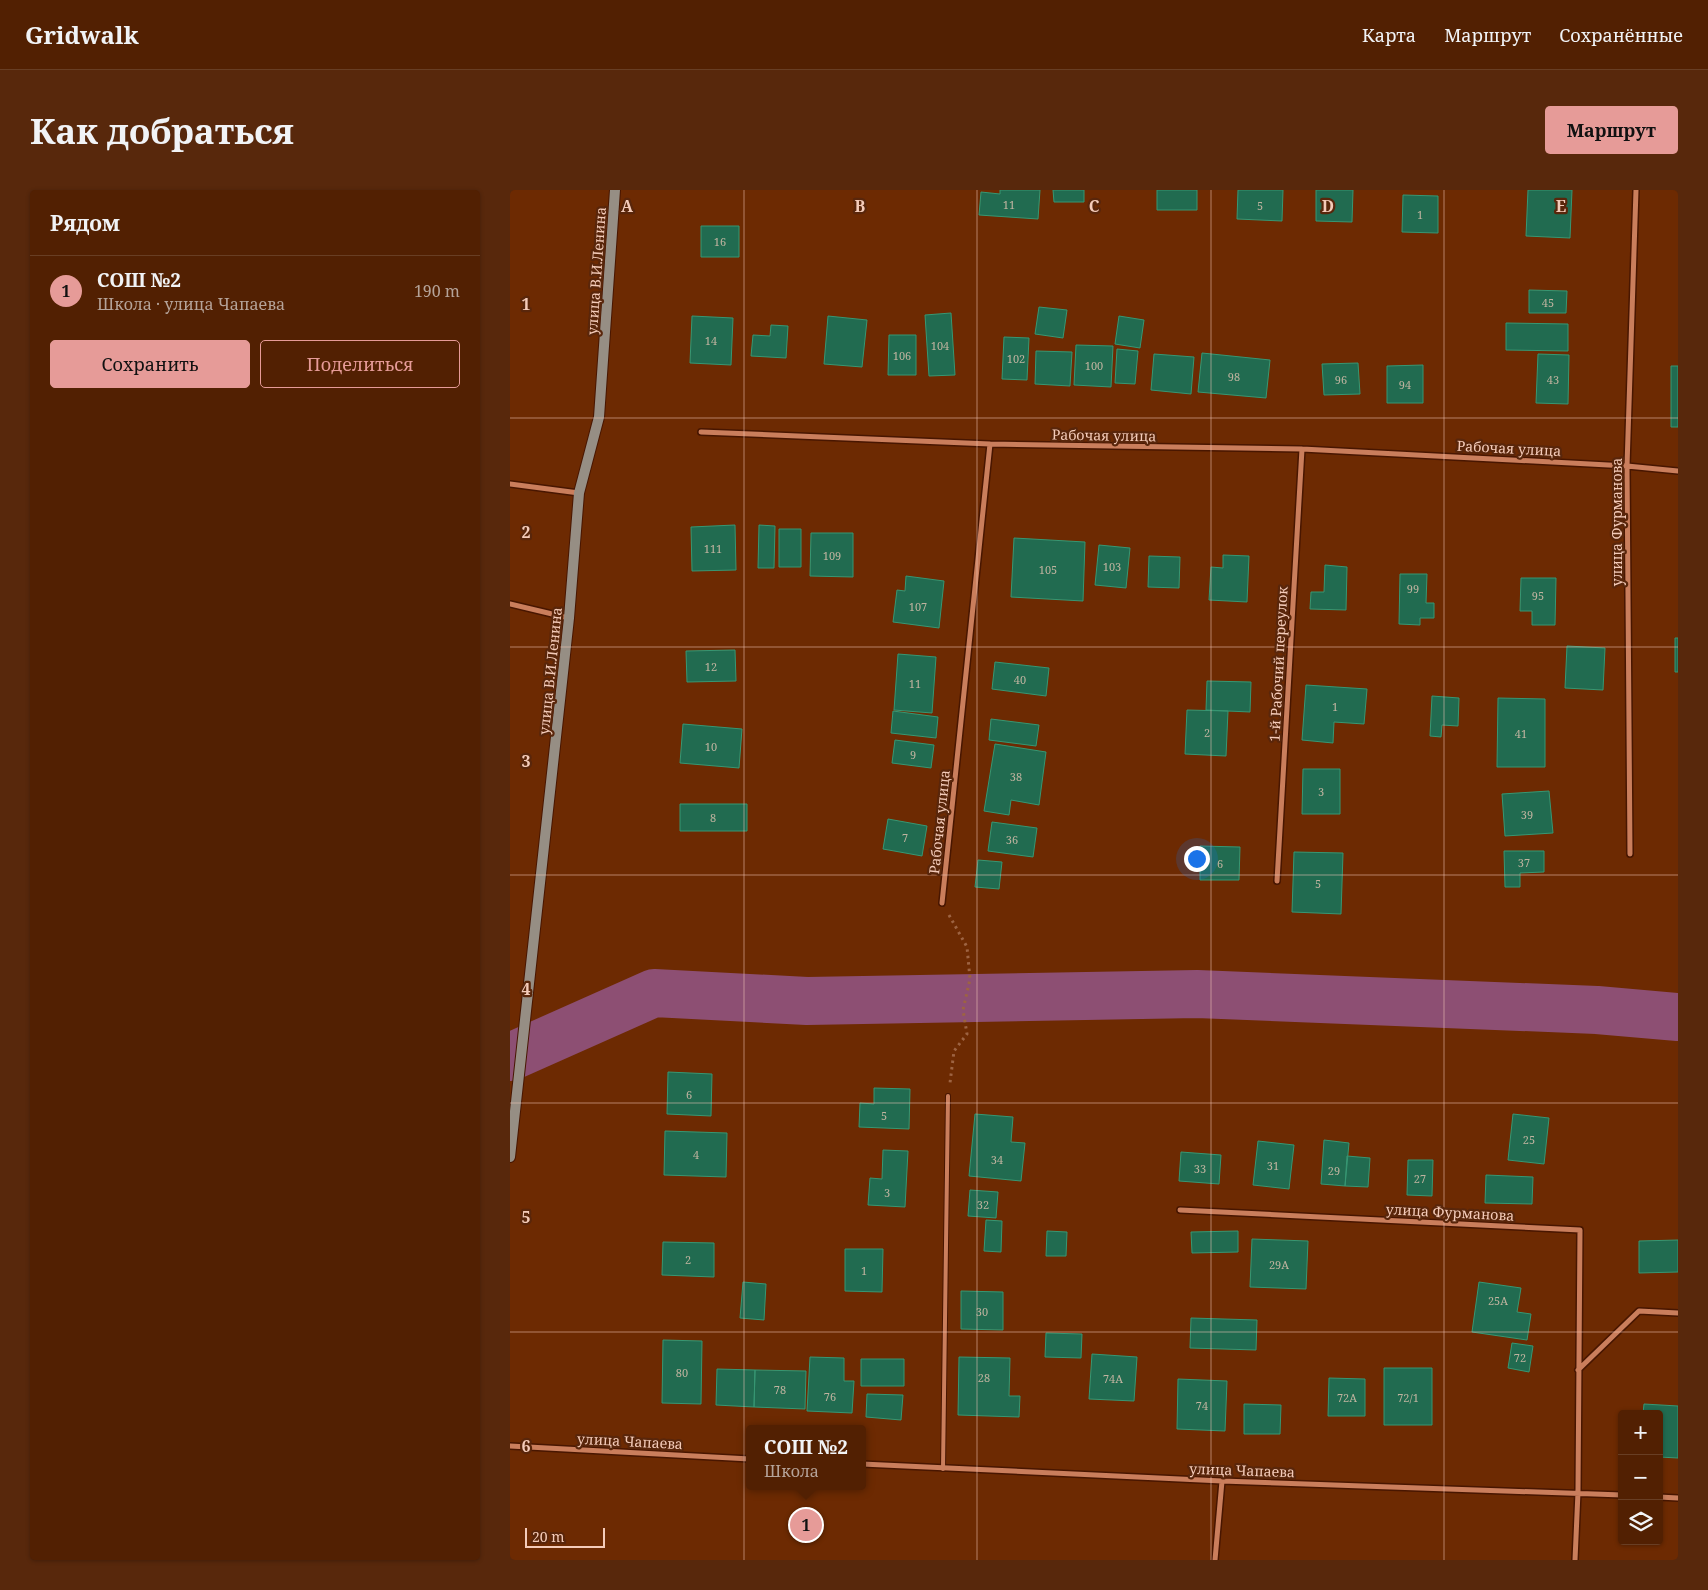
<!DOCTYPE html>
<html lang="ru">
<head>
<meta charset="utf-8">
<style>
	:root { --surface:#522002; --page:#58280c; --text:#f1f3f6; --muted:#b5a399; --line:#683e24; --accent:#e69b98 }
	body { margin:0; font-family:"Noto Serif",serif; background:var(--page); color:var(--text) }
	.controls { position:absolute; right:15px; bottom:15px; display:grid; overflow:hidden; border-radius:5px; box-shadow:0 1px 4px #0004 }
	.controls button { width:45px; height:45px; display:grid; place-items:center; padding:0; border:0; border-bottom:1px solid var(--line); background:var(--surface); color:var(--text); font:25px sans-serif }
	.scale { position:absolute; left:15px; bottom:12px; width:80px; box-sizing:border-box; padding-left:5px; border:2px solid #f4cbb9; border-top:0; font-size:14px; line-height:18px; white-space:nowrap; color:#f4cbb9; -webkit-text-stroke:4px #59260b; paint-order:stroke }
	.you { position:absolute; left:686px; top:668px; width:18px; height:18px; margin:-12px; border:4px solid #fff; border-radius:50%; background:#1a73e8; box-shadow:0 0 0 8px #1a73e833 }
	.badge { display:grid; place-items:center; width:32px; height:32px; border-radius:50%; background:var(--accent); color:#111; font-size:16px; font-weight:700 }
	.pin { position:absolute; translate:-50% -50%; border:2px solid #fff; box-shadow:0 1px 5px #0006 }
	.popup { position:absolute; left:236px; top:1235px; width:120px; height:65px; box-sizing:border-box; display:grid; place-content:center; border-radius:5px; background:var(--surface); filter:drop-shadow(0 1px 4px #0005); font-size:16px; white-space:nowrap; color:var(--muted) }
	.popup b { font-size:19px; color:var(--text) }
	.popup::after { content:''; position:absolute; left:50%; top:100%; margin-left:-10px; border:10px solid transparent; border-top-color:var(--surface) }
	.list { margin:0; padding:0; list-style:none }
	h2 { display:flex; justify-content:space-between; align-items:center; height:65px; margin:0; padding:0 20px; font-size:21px }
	h2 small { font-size:16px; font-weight:400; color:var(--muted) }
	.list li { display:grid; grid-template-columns:32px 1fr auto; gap:15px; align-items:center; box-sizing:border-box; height:70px; padding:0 20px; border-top:1px solid var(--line) }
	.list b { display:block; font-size:19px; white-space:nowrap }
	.list p { margin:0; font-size:16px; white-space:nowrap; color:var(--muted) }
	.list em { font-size:16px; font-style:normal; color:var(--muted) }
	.actions { display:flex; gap:10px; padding:15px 20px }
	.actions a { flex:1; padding:11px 0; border:1px solid var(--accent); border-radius:5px; text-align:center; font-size:18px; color:var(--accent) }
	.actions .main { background:var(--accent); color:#111 }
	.icon { flex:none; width:28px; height:28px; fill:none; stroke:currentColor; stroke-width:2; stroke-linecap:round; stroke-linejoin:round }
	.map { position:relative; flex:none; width:1168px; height:1370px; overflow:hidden; border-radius:5px }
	header { display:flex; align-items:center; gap:30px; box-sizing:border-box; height:70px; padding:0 25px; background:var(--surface); border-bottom:1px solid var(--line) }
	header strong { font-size:24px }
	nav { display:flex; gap:28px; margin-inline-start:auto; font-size:18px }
	.intro { display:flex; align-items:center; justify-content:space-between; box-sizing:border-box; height:120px; padding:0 30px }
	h1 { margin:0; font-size:35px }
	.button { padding:12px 22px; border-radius:5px; background:var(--accent); color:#111; font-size:18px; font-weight:700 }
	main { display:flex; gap:30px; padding:0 30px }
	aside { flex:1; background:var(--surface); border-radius:5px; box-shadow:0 1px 4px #0004 }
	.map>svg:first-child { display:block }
</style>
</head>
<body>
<header>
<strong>Gridwalk</strong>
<nav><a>Карта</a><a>Маршрут</a><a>Сохранённые</a></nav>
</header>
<div class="intro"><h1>Как добраться</h1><a class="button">Маршрут</a></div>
<main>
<aside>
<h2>Рядом<small></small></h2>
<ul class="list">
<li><span class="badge">1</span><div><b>СОШ №2</b><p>Школа · улица Чапаева</p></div><em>190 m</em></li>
</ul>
<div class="actions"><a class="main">Сохранить</a><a>Поделиться</a></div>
</aside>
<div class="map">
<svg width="1168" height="1370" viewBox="0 0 1168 1370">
	<rect width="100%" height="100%" fill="#6d2a02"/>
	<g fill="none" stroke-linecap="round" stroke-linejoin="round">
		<path stroke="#8d4f73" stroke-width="48" d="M 0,867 L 144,803 L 297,811 L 687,804 L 1087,820 L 1168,827"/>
	</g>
	<path fill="#216b50" stroke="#379773" d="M 490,0 L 530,0 L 528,29 L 469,25 L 471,2 L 490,4 Z
		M 543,0 L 574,0 L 574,12 L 544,12 Z
		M 647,0 L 687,0 L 687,20 L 647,20 Z
		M 728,0 L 773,0 L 772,31 L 727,29 Z
		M 806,0 L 843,0 L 842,32 L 806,31 Z
		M 1018,0 L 1062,0 L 1060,48 L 1016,46 Z
		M 893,5 L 928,6 L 928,43 L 892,42 Z
		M 191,36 L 229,36 L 229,67 L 191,67 Z
		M 1019,100 L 1057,101 L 1056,123 L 1019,123 Z
		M 529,117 L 557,120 L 553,148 L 525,144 Z
		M 441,123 L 445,185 L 419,186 L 415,125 Z
		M 182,126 L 223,128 L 221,175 L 180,173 Z
		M 318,126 L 357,130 L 352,177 L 314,174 Z
		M 609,126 L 634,130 L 630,158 L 605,154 Z
		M 996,133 L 1058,134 L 1058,161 L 996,160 Z
		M 261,135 L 278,136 L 276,168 L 241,166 L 243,145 L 260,146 Z
		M 379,145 L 406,145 L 406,185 L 378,185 Z
		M 494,147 L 519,148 L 517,190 L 492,189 Z
		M 566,155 L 603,156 L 601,197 L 564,195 Z
		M 607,159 L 628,161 L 625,194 L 605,193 Z
		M 526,161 L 562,162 L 560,196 L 525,194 Z
		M 692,163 L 760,170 L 756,208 L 688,202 Z
		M 644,164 L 684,167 L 681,204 L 641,200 Z
		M 1028,164 L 1059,165 L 1058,214 L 1026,213 Z
		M 848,173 L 850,204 L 814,205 L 812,174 Z
		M 913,175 L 913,213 L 877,213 L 877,176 Z
		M 1161,176 L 1168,176 L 1168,237 L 1161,237 Z
		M 225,335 L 226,380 L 182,381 L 181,337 Z
		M 249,335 L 265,336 L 264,378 L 248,378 Z
		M 269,339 L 291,339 L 291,377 L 269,377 Z
		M 301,343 L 343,343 L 343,387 L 300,386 Z
		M 504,348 L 575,352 L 573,411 L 501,407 Z
		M 589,355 L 620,358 L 616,398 L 585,395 Z
		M 713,365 L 739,366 L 737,412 L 699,410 L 701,377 L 713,378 Z
		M 639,366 L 670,367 L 669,398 L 638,397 Z
		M 815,375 L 837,377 L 836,420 L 800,419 L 801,402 L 814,402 Z
		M 890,384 L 917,384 L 916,413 L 924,413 L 924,428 L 910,428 L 910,435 L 889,434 Z
		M 396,386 L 434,391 L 429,438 L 383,432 L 387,400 L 395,401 Z
		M 1011,388 L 1046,388 L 1045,435 L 1022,435 L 1022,421 L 1010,421 Z
		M 1165,448 L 1168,448 L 1168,482 L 1165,482 Z
		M 1057,456 L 1095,458 L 1093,500 L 1055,498 Z
		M 225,460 L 226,491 L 177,492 L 176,461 Z
		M 388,464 L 426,467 L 422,523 L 384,520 Z
		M 485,472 L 539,478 L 536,506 L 482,499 Z
		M 697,491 L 741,492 L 740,522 L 696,520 Z
		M 796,495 L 857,499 L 854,534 L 824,532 L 823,553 L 792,550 Z
		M 922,506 L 949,508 L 948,536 L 932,535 L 931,547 L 920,546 Z
		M 988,508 L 1035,509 L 1035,577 L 987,577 Z
		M 677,520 L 718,521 L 716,566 L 675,564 Z
		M 383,521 L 428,527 L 426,548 L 381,543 Z
		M 481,529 L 529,535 L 526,556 L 479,550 Z
		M 173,534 L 232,539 L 229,578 L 170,573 Z
		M 385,550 L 424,555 L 421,578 L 382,573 Z
		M 485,554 L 536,562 L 529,615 L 501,610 L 499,625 L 474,621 Z
		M 793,579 L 830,579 L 830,624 L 792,624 Z
		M 1039,601 L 1043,643 L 995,646 L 992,604 Z
		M 170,614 L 237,614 L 237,641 L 170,641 Z
		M 378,629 L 417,636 L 412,666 L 373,659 Z
		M 482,632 L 527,638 L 523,667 L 478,661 Z
		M 690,656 L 730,657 L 729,690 L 690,690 Z
		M 994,661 L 1034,661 L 1034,682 L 1010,683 L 1010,697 L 995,697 Z
		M 784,662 L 833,663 L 831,724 L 782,722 Z
		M 468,670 L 492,672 L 489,699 L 465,697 Z
		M 158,882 L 202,884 L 201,926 L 157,924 Z
		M 364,898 L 400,899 L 399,939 L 349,937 L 350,913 L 364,914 Z
		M 465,924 L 503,927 L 501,952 L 515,953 L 511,991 L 459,986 Z
		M 1003,924 L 1039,928 L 1034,974 L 998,970 Z
		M 155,941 L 217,943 L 216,987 L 154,985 Z
		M 814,950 L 839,953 L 835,996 L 811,994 Z
		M 748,951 L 784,955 L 779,999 L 743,995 Z
		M 373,960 L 398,961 L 395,1017 L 358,1015 L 360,988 L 372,989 Z
		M 671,962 L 711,965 L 709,994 L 669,991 Z
		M 837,966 L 860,968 L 858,997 L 835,996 Z
		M 898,970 L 923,970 L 922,1006 L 897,1005 Z
		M 976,985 L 1023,987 L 1022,1014 L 975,1013 Z
		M 460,1000 L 488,1002 L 486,1028 L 458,1026 Z
		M 476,1030 L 492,1031 L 491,1062 L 474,1061 Z
		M 537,1041 L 557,1042 L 556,1066 L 536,1066 Z
		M 728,1041 L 728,1062 L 682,1063 L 681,1042 Z
		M 742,1049 L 798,1051 L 796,1099 L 740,1097 Z
		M 1168,1050 L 1168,1082 L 1129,1083 L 1129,1051 Z
		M 153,1052 L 204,1053 L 204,1087 L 152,1085 Z
		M 335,1059 L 373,1059 L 372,1102 L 335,1101 Z
		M 233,1092 L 256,1094 L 254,1130 L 230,1128 Z
		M 969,1092 L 1011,1098 L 1007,1122 L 1021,1124 L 1017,1150 L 962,1142 Z
		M 451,1101 L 493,1102 L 493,1140 L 451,1139 Z
		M 681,1128 L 747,1130 L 746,1160 L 680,1158 Z
		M 536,1143 L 572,1144 L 571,1168 L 535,1167 Z
		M 153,1150 L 192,1151 L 191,1214 L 152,1213 Z
		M 1002,1153 L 1023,1156 L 1019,1182 L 998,1178 Z
		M 582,1164 L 627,1167 L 624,1211 L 579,1209 Z
		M 300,1167 L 334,1168 L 334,1191 L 344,1191 L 342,1223 L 297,1221 Z
		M 449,1167 L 500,1168 L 499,1206 L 510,1206 L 509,1227 L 448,1225 Z
		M 351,1169 L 394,1169 L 394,1196 L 351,1196 Z
		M 874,1178 L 922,1178 L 922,1235 L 874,1235 Z
		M 207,1179 L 245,1180 L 244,1217 L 206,1215 Z
		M 245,1180 L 296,1181 L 295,1219 L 244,1217 Z
		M 819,1188 L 855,1189 L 855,1226 L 818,1226 Z
		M 668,1189 L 717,1191 L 715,1241 L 667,1239 Z
		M 357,1204 L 393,1205 L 391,1230 L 356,1227 Z
		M 734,1214 L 771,1215 L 770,1244 L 734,1244 Z
		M 1134,1214 L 1168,1216 L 1168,1268 L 1149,1267 L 1149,1224 L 1133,1224 Z"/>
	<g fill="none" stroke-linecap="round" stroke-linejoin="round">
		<defs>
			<path id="service" d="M 433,1279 L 438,906"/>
			<path id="minor" d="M 191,242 L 480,254
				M 0,294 L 69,303
				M 0,414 L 59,428
				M 1120,664 L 1117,276 L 1126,0
				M 767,691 L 792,259
				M 432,713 L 480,254 L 792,259 L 1117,276 L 1168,281
				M 670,1020 L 1070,1040 L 1068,1302 L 1065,1370
				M 1068,1180 L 1129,1121 L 1168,1123
				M 0,1256 L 240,1269
				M 352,1274 L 712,1291 L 1112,1305
				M 1149,1307 L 1168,1308
				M 705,1370 L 712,1291"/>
			<path id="secondary" d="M 0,967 L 59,428 L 69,303 L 89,227 L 105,0"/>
		</defs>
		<use href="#service" stroke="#481600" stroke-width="6"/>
		<use href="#minor" stroke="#481600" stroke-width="8"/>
		<use href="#secondary" stroke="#481600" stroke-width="12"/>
		<path stroke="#9d6342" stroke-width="3" stroke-dasharray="2.5 4" stroke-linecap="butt" d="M 439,725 L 457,757 L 460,789 L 453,820 L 457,844 L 444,861 L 440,893"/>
		<use href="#service" stroke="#ca7e5c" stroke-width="4"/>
		<use href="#minor" stroke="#ca7e5c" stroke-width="5"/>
		<use href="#secondary" stroke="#968e84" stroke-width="10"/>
	</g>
	<path fill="none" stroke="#f4cbb9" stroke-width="1" stroke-opacity="0.55" d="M 234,0 L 234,1370M 467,0 L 467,1370M 701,0 L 701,1370M 934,0 L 934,1370M 0,228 L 1168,228M 0,457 L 1168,457M 0,685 L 1168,685M 0,913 L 1168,913M 0,1142 L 1168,1142"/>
	<g text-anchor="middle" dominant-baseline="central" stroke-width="4.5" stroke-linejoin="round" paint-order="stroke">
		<g font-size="11" fill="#bfb39f">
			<text x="499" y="14">11</text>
			<text x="750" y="15">5</text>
			<text x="910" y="24">1</text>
			<text x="210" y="51">16</text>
			<text x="1038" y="112">45</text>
			<text x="201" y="150">14</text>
			<text x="430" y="155">104</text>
			<text x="392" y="165">106</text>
			<text x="506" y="168">102</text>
			<text x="584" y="175">100</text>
			<text x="724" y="186">98</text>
			<text x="831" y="189">96</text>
			<text x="1043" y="189">43</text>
			<text x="895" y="194">94</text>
			<text x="203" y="358">111</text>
			<text x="322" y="365">109</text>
			<text x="602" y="376">103</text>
			<text x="538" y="379">105</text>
			<text x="903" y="398">99</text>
			<text x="1028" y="405">95</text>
			<text x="408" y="416">107</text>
			<text x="201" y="476">12</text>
			<text x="510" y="489">40</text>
			<text x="405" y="493">11</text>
			<text x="825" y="516">1</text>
			<text x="697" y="542">2</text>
			<text x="1011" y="543">41</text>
			<text x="201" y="556">10</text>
			<text x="403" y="564">9</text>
			<text x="506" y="586">38</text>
			<text x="811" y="601">3</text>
			<text x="1017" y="624">39</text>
			<text x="203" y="627">8</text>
			<text x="395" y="647">7</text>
			<text x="502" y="649">36</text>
			<text x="1014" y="672">37</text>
			<text x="710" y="673">6</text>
			<text x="808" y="693">5</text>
			<text x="179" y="904">6</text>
			<text x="374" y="925">5</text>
			<text x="1019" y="949">25</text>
			<text x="186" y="964">4</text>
			<text x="487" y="969">34</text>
			<text x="763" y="975">31</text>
			<text x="690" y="978">33</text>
			<text x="824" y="980">29</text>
			<text x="910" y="988">27</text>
			<text x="377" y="1002">3</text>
			<text x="473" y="1014">32</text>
			<text x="178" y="1069">2</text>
			<text x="769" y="1074">29А</text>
			<text x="354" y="1080">1</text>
			<text x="988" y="1110">25А</text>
			<text x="472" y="1121">30</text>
			<text x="1010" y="1167">72</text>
			<text x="172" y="1182">80</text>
			<text x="474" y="1187">28</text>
			<text x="603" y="1188">74А</text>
			<text x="270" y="1199">78</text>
			<text x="320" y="1206">76</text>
			<text x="837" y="1207">72А</text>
			<text x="898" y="1207">72/1</text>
			<text x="692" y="1215">74</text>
		</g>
		<g font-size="14" fill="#f4cbb9" stroke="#59260b">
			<text transform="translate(86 81) rotate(-86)">улица В.И.Ленина</text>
			<text transform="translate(594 245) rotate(1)">Рабочая улица</text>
			<text transform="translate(999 258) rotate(3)">Рабочая улица</text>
			<text transform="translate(1106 332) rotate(-90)">улица Фурманова</text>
			<text transform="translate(768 474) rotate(-87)">1-й Рабочий переулок</text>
			<text transform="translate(40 481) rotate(-84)">улица В.И.Ленина</text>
			<text transform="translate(429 632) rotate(-84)">Рабочая улица</text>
			<text transform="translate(940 1022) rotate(3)">улица Фурманова</text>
			<text transform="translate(120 1251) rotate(3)">улица Чапаева</text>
			<text transform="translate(732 1280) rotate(2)">улица Чапаева</text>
		</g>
	</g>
	<g font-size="16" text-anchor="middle" font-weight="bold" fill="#f4cbb9" stroke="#59260b" stroke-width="4.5" stroke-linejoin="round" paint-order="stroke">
		<text x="117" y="22">A</text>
		<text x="350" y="22">B</text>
		<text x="584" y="22">C</text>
		<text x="818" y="22">D</text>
		<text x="1051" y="22">E</text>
		<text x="16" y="120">1</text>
		<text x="16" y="348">2</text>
		<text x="16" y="577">3</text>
		<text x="16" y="805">4</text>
		<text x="16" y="1033">5</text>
		<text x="16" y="1262">6</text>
	</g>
</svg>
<div class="controls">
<button>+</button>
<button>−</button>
<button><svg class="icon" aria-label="layers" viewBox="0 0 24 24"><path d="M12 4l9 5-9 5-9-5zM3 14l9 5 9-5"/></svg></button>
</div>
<div class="scale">20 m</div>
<div class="you"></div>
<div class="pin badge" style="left:296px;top:1335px">1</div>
<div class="popup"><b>СОШ №2</b>Школа</div>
</div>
</main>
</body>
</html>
